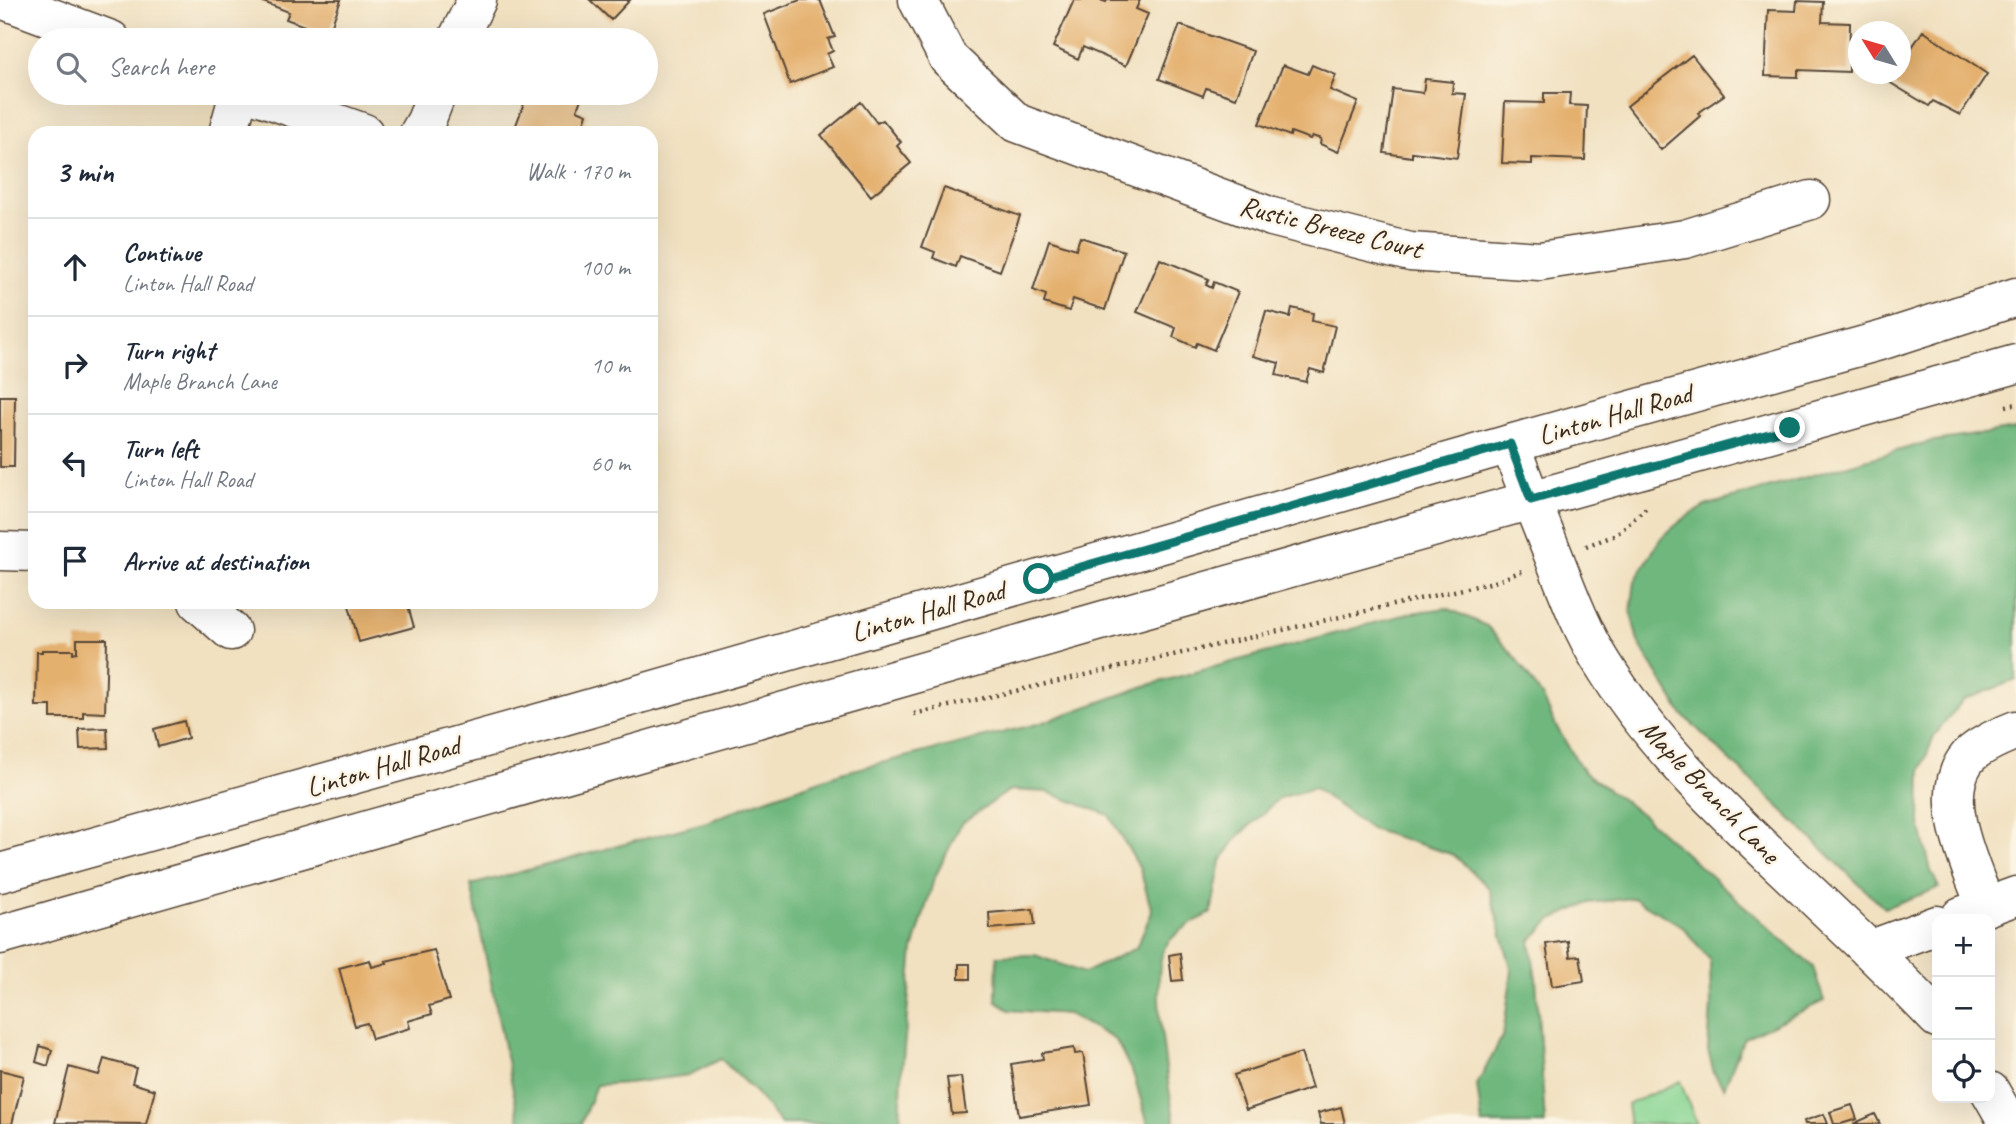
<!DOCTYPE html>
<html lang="en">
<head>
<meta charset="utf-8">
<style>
	:root { --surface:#fff; --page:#f2f2f3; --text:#1f2937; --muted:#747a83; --line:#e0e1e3 }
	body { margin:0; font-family:Caveat,sans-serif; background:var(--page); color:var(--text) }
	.controls { position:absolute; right:21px; bottom:21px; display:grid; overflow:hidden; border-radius:14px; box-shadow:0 7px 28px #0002 }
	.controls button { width:63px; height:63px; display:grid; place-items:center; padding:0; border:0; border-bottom:2px solid var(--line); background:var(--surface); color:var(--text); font:35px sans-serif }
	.compass { position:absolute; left:1848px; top:21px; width:63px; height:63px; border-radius:50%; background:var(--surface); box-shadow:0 7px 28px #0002; rotate:307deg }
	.stop { position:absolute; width:21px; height:21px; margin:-16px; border:5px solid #0f766e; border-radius:50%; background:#fff }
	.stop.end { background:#0f766e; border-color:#fff; box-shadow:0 2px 7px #0008 }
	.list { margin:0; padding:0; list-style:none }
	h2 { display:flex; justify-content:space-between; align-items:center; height:91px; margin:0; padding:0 28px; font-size:30px }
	h2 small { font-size:23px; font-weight:400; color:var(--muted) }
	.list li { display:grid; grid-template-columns:46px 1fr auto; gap:21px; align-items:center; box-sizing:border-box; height:98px; padding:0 28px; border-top:2px solid var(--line) }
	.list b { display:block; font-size:26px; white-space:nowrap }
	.list p { margin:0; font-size:23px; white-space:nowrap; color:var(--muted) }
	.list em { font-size:23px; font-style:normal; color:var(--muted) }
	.icon { flex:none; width:38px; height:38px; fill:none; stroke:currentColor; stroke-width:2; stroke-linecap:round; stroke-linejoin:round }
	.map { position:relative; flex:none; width:2016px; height:1124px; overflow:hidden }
	.search { position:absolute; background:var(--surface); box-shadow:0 7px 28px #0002; left:28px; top:28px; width:630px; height:77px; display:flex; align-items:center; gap:18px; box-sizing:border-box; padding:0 24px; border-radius:38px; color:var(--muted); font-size:26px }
	.panel { position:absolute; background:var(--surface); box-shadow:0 7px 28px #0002; left:28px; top:126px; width:630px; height:483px; border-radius:21px }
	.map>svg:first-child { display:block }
</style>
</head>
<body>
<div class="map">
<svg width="2016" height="1124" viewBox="0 0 2016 1124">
	<rect width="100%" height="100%" fill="#fcf5e5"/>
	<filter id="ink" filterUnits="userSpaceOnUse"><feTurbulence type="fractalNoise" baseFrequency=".0143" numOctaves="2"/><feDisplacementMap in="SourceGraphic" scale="14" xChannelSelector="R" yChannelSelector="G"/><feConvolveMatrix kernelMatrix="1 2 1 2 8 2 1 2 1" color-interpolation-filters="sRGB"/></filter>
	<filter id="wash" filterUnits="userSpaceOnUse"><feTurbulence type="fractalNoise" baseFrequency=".00686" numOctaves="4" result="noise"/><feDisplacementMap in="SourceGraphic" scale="28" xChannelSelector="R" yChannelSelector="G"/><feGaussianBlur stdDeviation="1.57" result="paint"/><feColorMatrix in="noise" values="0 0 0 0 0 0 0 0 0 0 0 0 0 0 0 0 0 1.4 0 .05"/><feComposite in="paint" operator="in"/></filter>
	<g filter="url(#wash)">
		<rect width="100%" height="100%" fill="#f1e1c1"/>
		<path fill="#8ad694" stroke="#628059" stroke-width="2" d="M 1680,1081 L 1697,1124 L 1630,1124 L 1627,1105 Z"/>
		<path fill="#6fb77e" stroke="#55704e" stroke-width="2" d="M 2016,429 L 2016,680 L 1963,700 L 1934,736 L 1921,770 L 1920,824 L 1931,871 L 1939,888 L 1884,908 L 1682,714 L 1638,642 L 1631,612 L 1635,581 L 1661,538 L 1682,520 L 1705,506 L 1928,442 Z
			M 1447,608 L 1487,626 L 1515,657 L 1542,696 L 1556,726 L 1583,771 L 1640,813 L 1813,967 L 1824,1001 L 1744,1038 L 1724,1088 L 1714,1073 L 1708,1051 L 1711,1006 L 1710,960 L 1682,926 L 1633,898 L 1589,903 L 1552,919 L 1530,941 L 1536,978 L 1545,1124 L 1482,1124 L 1477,1085 L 1503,1035 L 1512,971 L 1489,888 L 1454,855 L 1371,829 L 1314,788 L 1279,798 L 1236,839 L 1221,861 L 1211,913 C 1196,921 1177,930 1167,944 C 1147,969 1169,1090 1175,1124 L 1148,1124 L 1134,1076 L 1116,1040 L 1068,1014 L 1009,1010 L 996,1000 L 997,956 L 1035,955 L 1084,973 L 1136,948 L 1152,912 L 1140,869 L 1109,815 L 1047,792 L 1010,790 L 961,824 L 934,879 L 913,950 L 902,1070 L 900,1124 L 781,1124 L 755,1092 L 721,1059 L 689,1075 L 628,1083 L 596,1085 L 581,1124 L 520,1124 L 471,885 L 707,822 L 757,802 L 841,773 L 1041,723 L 1145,686 L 1410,613 Z"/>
		<g id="blocks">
			<path fill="#e4b06e" d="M 258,0 L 341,0 L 328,35 L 286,19 L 289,12 Z
				M 590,0 L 630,0 L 611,20 Z
				M 800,0 L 820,0 L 835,37 L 828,39 L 833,51 L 827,54 L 833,67 L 790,84 L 764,14 Z
				M 1074,0 L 1100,0 L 1106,2 L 1107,0 L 1140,0 L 1136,9 L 1148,14 L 1126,66 L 1083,47 L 1078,59 L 1053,47 Z
				M 1797,1 L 1823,2 L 1822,22 L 1850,23 L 1849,72 L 1798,70 L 1798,77 L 1765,76 L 1768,10 L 1796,11 Z
				M 1180,25 L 1253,51 L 1236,98 L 1206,88 L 1203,96 L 1159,79 Z
				M 1923,31 L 1987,74 L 1960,115 L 1933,101 L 1929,106 L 1889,82 L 1895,74 L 1900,74 L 1900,65 Z
				M 1692,55 L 1724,95 L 1698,113 L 1700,116 L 1661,150 L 1627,106 Z
				M 1283,65 L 1308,74 L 1312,65 L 1336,75 L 1330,90 L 1358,102 L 1338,152 L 1320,144 L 1321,139 L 1312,136 L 1310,139 L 1291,132 L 1290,136 L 1259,124 Z
				M 1425,79 L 1453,82 L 1452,93 L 1466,94 L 1457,158 L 1412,152 L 1412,157 L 1384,153 L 1393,89 L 1423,93 Z
				M 528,93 L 583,93 L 577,110 L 587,114 L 581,133 L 513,133 Z
				M 1544,93 L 1570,93 L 1569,105 L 1587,106 L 1585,160 L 1532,158 L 1532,164 L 1502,163 L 1505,102 L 1544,103 Z
				M 861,102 L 877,123 L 883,120 L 901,142 L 897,146 L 911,163 L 871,196 L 821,135 Z
				M 944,188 L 1020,216 L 1000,271 L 960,256 L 956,267 L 933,258 L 935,252 L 922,247 Z
				M 1080,237 L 1124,251 L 1105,310 L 1073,299 L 1069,311 L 1044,303 L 1046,295 L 1033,290 L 1049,240 L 1076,249 Z
				M 1160,259 L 1209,279 L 1206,285 L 1212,288 L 1214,282 L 1238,292 L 1214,350 L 1197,343 L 1195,347 L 1173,337 L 1176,328 L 1137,312 Z
				M 1292,308 L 1313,313 L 1312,321 L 1335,326 L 1324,373 L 1310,369 L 1306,382 L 1276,375 L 1279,363 L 1253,356 L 1266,311 L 1290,317 Z
				M 0,396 L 15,396 L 14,467 L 0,467 Z
				M 348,602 L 418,602 L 408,606 L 414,627 L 359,642 Z
				M 77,639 L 107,639 L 105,713 L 83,712 L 83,718 L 51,718 L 51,706 L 36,706 L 37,652 L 42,652 L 42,650 L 73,650 L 73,653 L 77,652 Z
				M 184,721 L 188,738 L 158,747 L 154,729 Z
				M 107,728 L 108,748 L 80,749 L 79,729 Z
				M 1033,909 L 1035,925 L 990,929 L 989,913 Z
				M 1568,941 L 1570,957 L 1580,956 L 1584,981 L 1552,986 L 1546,944 Z
				M 434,950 L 449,1000 L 429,1006 L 432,1014 L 408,1021 L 410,1028 L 372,1039 L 367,1023 L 355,1026 L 339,968 L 370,960 L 372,967 L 387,963 L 386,961 Z
				M 1180,953 L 1183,980 L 1172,981 L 1169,955 Z
				M 959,964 L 970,964 L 970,979 L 959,979 Z
				M 40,1046 L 52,1050 L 48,1066 L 36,1062 Z
				M 1074,1048 L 1075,1054 L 1083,1053 L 1091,1105 L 1019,1116 L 1011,1064 L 1043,1059 L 1042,1053 Z
				M 1301,1053 L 1312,1088 L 1246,1110 L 1234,1075 Z
				M 104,1059 L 136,1068 L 132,1083 L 155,1090 L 146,1124 L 55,1123 L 69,1067 L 99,1075 Z
				M 0,1070 L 24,1076 L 12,1124 L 0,1124 Z
				M 961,1077 L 966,1113 L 952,1114 L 947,1078 Z
				M 1852,1105 L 1857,1119 L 1841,1124 L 1834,1124 L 1830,1112 Z
				M 1341,1107 L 1345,1124 L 1321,1124 L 1318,1113 Z
				M 1824,1114 L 1828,1124 L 1805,1124 L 1804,1121 Z
				M 1875,1114 L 1880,1124 L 1853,1124 Z"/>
		</g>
	</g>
	<g filter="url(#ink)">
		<use href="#blocks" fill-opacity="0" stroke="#564536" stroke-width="2"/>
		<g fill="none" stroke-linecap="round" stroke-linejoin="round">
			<defs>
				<path id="minor" d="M 4,0 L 111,40
					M 918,0 L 948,58 L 1017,123 L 1272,217 L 1410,252 L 1540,261 L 1685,239 L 1811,200
					M 457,40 L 477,0
					M 252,93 L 364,133
					M 228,133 L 239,93
					M 419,133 L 426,121 L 437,93
					M 1510,444 C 1524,482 1539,520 1554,557 C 1568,593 1582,631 1603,664 C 1651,742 1715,803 1781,866 C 1834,916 1887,965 1937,1018
					M 0,551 L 35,552
					M 198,602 L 231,631
					M 1986,907 C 1971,866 1938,802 1965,761 C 1974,747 2001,736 2016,730
					M 1961,916 L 2016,896
					M 1869,950 L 1937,925
					M 1990,1091 L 2009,1124"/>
				<path id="major" d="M 0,873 L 560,717 L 1510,444 L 1883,340 L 2016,297
					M 0,935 L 1104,620 L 2016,364"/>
			</defs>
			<use href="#minor" stroke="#564536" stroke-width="41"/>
			<use href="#major" stroke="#564536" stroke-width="41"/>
			<path stroke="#564536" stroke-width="4.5" stroke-dasharray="2 5" stroke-linecap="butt" d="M 2006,406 L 2016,404
				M 1586,546 L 1616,535 L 1648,506
				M 914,714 L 1498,581 L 1522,571"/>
			<use href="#minor" stroke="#fff" stroke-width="38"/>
			<use href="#major" stroke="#fff" stroke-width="38"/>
		</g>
	</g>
	<g fill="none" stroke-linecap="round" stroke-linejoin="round" filter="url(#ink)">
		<path stroke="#0f766e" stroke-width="9" d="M 1039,579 L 1510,444 L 1531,500 L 1790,428"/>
	</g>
	<g text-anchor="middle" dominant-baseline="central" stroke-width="5" stroke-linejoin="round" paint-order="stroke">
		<g font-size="28" fill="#3b2a1e" stroke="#fcf5e5">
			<text transform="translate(1331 227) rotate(14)">Rustic Breeze Court</text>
			<text transform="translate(1615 414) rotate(-16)">Linton Hall Road</text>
			<text transform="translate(928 611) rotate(-16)">Linton Hall Road</text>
			<text transform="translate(383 766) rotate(-16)">Linton Hall Road</text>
			<text transform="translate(1710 791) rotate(46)">Maple Branch Lane</text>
		</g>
	</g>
</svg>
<div class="controls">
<button>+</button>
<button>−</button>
<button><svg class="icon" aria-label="locate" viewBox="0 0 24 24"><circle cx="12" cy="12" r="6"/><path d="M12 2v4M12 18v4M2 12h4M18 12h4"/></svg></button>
</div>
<svg class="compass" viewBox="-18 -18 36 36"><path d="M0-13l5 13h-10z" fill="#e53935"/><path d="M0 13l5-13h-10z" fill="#747a83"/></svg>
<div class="stop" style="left:1039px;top:579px"></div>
<div class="stop end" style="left:1790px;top:428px"></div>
<div class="search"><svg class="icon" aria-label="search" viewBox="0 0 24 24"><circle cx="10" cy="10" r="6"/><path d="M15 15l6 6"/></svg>Search here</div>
<section class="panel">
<h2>3 min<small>Walk · 170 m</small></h2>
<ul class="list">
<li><svg class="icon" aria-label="ahead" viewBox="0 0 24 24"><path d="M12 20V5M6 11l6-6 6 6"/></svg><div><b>Continue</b><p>Linton Hall Road</p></div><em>100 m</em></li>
<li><svg class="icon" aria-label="right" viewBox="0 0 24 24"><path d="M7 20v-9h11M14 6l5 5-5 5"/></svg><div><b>Turn right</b><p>Maple Branch Lane</p></div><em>10 m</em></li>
<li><svg class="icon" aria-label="left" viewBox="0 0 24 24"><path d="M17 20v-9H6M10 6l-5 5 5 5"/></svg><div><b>Turn left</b><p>Linton Hall Road</p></div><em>60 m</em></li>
<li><svg class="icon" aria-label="arrive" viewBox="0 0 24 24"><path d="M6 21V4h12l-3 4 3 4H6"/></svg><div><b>Arrive at destination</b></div></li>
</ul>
</section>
</div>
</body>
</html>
